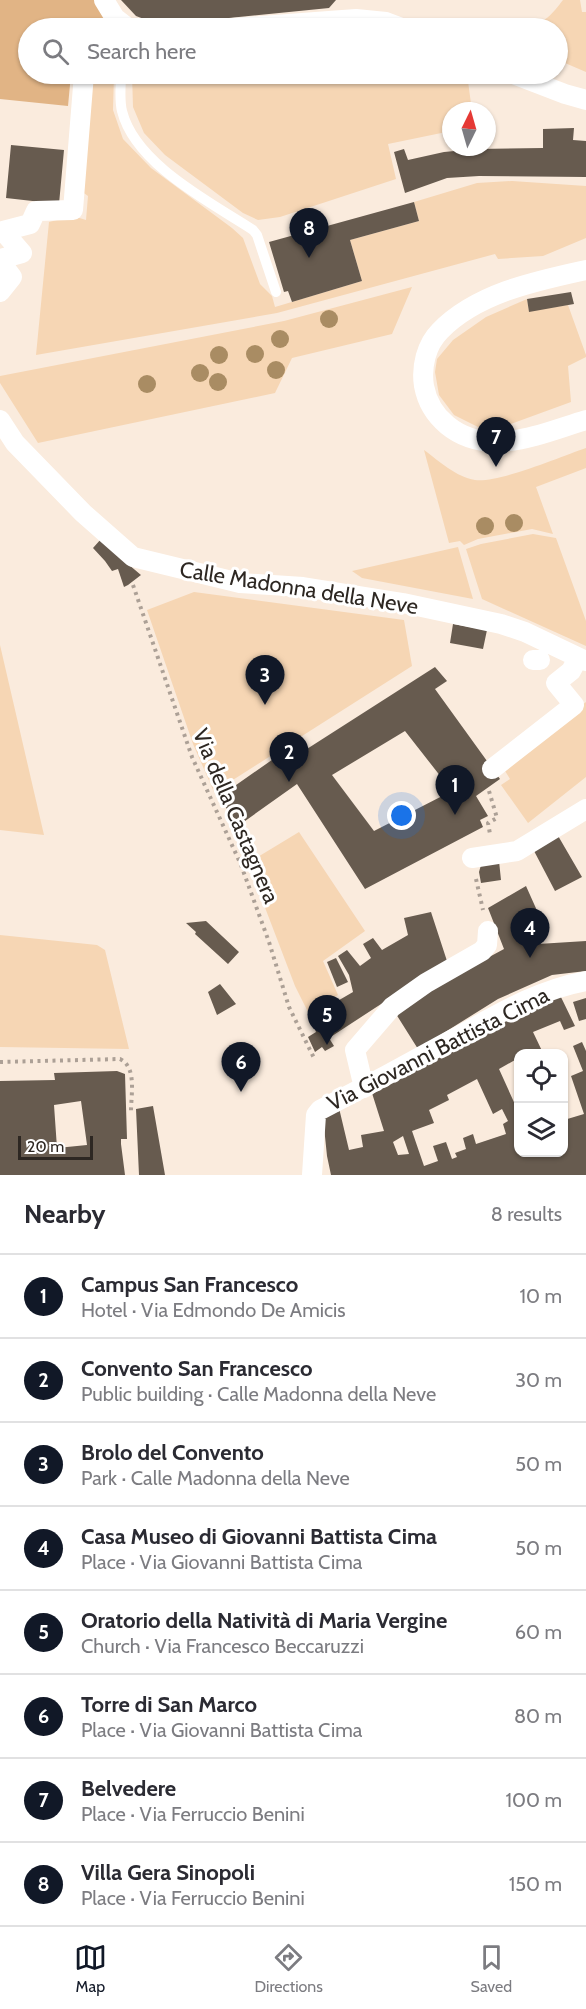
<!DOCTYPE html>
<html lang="en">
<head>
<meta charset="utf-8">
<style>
	:root { --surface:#fff; --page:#f7f7f7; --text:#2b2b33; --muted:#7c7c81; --line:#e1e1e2; --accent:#111827 }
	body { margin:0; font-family:Cabin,sans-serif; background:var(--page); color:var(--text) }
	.controls { position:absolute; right:18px; bottom:18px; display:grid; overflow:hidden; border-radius:12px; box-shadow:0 2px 4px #0004 }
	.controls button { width:54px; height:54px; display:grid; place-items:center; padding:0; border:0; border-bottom:2px solid var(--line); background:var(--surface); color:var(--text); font:30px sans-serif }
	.compass { position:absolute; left:442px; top:102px; width:54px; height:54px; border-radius:50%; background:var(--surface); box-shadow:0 2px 4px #0004; rotate:5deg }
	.scale { position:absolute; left:18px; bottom:15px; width:75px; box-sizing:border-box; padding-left:6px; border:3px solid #2d2722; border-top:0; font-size:16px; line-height:21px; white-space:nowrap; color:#2d2722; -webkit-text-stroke:4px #fff; paint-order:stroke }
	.you { position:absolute; left:402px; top:816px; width:21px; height:21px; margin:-15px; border:4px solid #fff; border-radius:50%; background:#1a73e8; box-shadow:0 0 0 9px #1a73e833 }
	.badge { display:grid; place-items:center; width:39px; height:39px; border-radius:50%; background:var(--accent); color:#fff; font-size:20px; font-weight:700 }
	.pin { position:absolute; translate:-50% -50px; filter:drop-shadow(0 2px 3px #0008) }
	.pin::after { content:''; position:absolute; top:32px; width:21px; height:18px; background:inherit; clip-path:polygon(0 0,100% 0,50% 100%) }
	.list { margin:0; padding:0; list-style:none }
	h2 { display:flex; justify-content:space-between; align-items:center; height:78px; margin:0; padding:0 24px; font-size:26px }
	h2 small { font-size:20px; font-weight:400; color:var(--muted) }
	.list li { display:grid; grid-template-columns:39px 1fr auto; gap:18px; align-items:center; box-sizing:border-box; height:84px; padding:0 24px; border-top:2px solid var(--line) }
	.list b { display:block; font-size:22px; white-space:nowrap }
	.list p { margin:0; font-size:20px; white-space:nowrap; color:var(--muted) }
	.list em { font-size:20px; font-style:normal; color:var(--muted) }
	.icon { flex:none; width:33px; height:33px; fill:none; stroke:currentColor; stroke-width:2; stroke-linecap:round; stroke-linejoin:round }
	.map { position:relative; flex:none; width:586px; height:1175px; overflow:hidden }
	.search { position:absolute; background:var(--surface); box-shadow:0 2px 4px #0004; left:18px; right:18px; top:18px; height:66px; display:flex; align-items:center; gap:15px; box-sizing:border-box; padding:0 21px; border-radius:33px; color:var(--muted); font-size:22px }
	.sheet { height:750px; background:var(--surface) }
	nav { display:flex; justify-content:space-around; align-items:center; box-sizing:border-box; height:84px; border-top:2px solid var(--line); background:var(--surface); font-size:16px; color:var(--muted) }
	nav a { display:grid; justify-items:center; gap:3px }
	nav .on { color:var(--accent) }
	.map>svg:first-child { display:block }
</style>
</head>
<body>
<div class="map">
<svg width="586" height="1175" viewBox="0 0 586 1175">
	<rect width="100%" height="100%" fill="#faebdd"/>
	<path fill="#f6d6b4" d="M 563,0 L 580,0 L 582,12 L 586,12 L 586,72 L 558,60 L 558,28 L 496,28 L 515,20 C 538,32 550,17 563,0 Z
		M 92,74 L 114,74 L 113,110 L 123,139 L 151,168 L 232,228 L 243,238 L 260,284 L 272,296 L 275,307 L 362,281 L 350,240 L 419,221 L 414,202 L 477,183 L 512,181 L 586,186 L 586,238 L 543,256 L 498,259 L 495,254 L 277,313 L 36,355 L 49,222 L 73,216 L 86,220 L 88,196 L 81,191 Z
		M 132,74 L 467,74 L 472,111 L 451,111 L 451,131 L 388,144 L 396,179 L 280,217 L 258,220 L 243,213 L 165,155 L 144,133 L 133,107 Z
		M 412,287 L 392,334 L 292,358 L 275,393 L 38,443 L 0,383 L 0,376 L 284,321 Z
		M 527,299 L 529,311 L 568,305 L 586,355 L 586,357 L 568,366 L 571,402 L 497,429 L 480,428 L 454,415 L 439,395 L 435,372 L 437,359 L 453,340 L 486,317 Z
		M 586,448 L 586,468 L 536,487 L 553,534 L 532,529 L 478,539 L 464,545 L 460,541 L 449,543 L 424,450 C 439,461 456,477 475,480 C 499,483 560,457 586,448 Z
		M 533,534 L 556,538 L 586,621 L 586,646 L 482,599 L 466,549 L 481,544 Z
		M 458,547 L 473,599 L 362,578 L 352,571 Z
		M 194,592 L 404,620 L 412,666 L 214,792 L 193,744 L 147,610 Z
		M 0,645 L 44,835 L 0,830 Z
		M 586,702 L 586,777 L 528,823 L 501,785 L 510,779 L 502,766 Z
		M 299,832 L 365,931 L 323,961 L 338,995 L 308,1012 L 295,986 L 248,863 Z
		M 0,935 L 97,945 L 105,950 L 129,1049 L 0,1047 Z"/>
	<path fill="#e1b485" d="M 0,0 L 96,0 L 113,27 L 110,28 L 28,28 L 28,74 L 71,74 L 68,106 L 0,99 Z"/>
	<path fill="#675b4f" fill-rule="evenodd" d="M 121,0 L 336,0 L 329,8 L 160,25 L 136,16 Z
		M 574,128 L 573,140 L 586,141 L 586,177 L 479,176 L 447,178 L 405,193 L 394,152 L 404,149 L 408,160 L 444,152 L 476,149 L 543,148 L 543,129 Z
		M 11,145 L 64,150 L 59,204 L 6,198 Z
		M 414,202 L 419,221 L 350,240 L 362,281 L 292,302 L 288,291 L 284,292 L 269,242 Z
		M 571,292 L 574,304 L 529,312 L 527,299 Z
		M 101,539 L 116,554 L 141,575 L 128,585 L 124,587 L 118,569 L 112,571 L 105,561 L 93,548 Z
		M 453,624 L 487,630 L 483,649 L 450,643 Z
		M 435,667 L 447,681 L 435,689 L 500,779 L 476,796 L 488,816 L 480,820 L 483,827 L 365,889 L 297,784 L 238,826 L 219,797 L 279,755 L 285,763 ZM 405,731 L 452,791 L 374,831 L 332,775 Z
		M 557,834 L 582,877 L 555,891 L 533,849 Z
		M 499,861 L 501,880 L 481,883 L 479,872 L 481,865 Z
		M 526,886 L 543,924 L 532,932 L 538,944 L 586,941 L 586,971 L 552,975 L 498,999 L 418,1049 L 396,1014 L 441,983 L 504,949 L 488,908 Z
		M 431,912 L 447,961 L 329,1038 L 334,1046 L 325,1051 L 322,1047 L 315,1052 L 308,1037 L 316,1032 L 310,1017 L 353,992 L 349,975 L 338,956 L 347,950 L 360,966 L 371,958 L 363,944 L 373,938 L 382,950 L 408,935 L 404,918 Z
		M 206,921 L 239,952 L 228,964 L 195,934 L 196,932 L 186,923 Z
		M 336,958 L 348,982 L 337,987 L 327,962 Z
		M 220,984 L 236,1004 L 217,1015 L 208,992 Z
		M 559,993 L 575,1026 L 564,1030 L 560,1021 L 533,1032 L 543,1053 L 519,1053 L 518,1067 L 515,1060 L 499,1069 L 518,1111 L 518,1152 L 564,1152 L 564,1120 L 584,1114 L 571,1076 L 583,1071 L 573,1046 L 582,1042 L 586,1051 L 586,1175 L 331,1175 L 327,1156 L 323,1117 L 339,1108 L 349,1150 L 363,1147 L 361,1135 L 384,1131 L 371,1090 ZM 477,1079 L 493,1114 L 502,1109 L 508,1121 L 503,1124 L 506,1134 L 476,1144 L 473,1134 L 463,1138 L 466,1149 L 455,1153 L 457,1157 L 452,1159 L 446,1142 L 433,1146 L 438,1161 L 424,1166 L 412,1131 L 434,1123 L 429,1110 L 449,1100 L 447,1095 ZM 403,1136 L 409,1154 L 398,1155 L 393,1142 Z
		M 586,998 L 586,1019 L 579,1021 L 573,1002 Z
		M 117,1071 L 125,1074 L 127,1139 L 121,1139 L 121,1144 L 125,1175 L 0,1175 L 0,1081 L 55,1080 L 54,1073 ZM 81,1101 L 87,1145 L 57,1148 L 54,1105 Z
		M 153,1106 L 165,1175 L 139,1175 L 136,1109 Z"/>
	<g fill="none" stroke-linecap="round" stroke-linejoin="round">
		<path stroke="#aca096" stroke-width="4" stroke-dasharray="3 4.5" stroke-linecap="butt" d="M 133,585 L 192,757 L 241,865 L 269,942 L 289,1007 L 314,1058
			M 489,791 L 497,818 L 488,823 L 490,834
			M 476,879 L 483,910
			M 0,1062 L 120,1059 C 137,1067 131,1095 131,1111"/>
		<path stroke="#fff" stroke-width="10" d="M 121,74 C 121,85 119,99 122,111 C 135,164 210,202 253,230 L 257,235 L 276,292"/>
		<path stroke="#fff" stroke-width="20" d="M 104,0 L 115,18 L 128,28
			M 232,28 L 356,19 L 386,22 L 402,28
			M 513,74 L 565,94 L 586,100
			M 0,259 L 22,253 L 3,231 L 30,224 L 36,211 L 73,210 L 84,74
			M 0,261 L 12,277 L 0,292
			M 586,270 C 536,281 477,293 440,331 C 426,345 421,367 424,386 C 427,402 435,415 447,425 C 488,459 542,433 586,420
			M 0,420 L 15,443 L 83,513 L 133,557 L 240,583 L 303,587 L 403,603 L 501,624 L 525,632 L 586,661
			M 533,660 L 540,660
			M 492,769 L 574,705 L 556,683 L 571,671 L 578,658
			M 472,858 L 517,851 L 586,809
			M 364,1088 L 355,1050 L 392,1007 L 426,983 L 482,951 L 487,945 L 488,931
			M 312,1175 L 316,1115 L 320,1110 C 365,1087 408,1064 451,1040 C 495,1016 536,990 586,981"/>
	</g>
	<g fill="#a98c63">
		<circle cx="329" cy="319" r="9"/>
		<circle cx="280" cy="339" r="9"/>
		<circle cx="255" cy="354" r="9"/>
		<circle cx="219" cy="355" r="9"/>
		<circle cx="276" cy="370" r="9"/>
		<circle cx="200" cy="373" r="9"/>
		<circle cx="218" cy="382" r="9"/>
		<circle cx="147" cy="384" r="9"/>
		<circle cx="514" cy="523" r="9"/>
		<circle cx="485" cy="526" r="9"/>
	</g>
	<g text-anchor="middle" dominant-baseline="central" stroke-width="6" stroke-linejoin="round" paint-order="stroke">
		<g font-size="22" fill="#2d2722" stroke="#fff">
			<text transform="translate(299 588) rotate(9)">Calle Madonna della Neve</text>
			<text transform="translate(236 816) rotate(67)">Via della Castagnera</text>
			<text transform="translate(438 1049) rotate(-27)">Via Giovanni Battista Cima</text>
		</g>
	</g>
</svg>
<div class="controls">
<button><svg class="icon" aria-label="locate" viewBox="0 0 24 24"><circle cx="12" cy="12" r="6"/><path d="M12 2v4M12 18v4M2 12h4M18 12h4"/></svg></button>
<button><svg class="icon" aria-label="layers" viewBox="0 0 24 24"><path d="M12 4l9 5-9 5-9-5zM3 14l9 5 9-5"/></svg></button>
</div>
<svg class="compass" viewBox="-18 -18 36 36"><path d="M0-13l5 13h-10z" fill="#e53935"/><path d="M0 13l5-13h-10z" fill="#7c7c81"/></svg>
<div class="scale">20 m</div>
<div class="you"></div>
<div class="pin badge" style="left:455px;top:815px">1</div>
<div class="pin badge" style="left:289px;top:782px">2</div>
<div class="pin badge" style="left:265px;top:705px">3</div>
<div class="pin badge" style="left:530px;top:958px">4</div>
<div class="pin badge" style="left:327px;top:1045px">5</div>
<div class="pin badge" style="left:241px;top:1092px">6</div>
<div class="pin badge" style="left:496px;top:467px">7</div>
<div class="pin badge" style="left:309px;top:258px">8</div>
<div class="search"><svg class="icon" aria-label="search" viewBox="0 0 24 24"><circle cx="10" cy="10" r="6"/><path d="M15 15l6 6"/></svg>Search here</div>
</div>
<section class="sheet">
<h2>Nearby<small>8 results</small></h2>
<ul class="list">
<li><span class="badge">1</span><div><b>Campus San Francesco</b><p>Hotel · Via Edmondo De Amicis</p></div><em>10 m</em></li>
<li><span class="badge">2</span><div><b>Convento San Francesco</b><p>Public building · Calle Madonna della Neve</p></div><em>30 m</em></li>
<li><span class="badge">3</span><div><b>Brolo del Convento</b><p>Park · Calle Madonna della Neve</p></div><em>50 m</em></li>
<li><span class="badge">4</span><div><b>Casa Museo di Giovanni Battista Cima</b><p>Place · Via Giovanni Battista Cima</p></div><em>50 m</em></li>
<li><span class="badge">5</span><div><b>Oratorio della Natività di Maria Vergine</b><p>Church · Via Francesco Beccaruzzi</p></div><em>60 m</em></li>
<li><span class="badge">6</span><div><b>Torre di San Marco</b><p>Place · Via Giovanni Battista Cima</p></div><em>80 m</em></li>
<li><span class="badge">7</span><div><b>Belvedere</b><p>Place · Via Ferruccio Benini</p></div><em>100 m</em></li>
<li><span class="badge">8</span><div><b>Villa Gera Sinopoli</b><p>Place · Via Ferruccio Benini</p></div><em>150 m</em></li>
</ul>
</section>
<nav>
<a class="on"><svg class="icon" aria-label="map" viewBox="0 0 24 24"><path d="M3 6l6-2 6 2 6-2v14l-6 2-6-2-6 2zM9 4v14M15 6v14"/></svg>Map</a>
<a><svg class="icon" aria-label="directions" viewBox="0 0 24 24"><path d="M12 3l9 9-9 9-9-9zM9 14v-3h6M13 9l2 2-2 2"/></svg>Directions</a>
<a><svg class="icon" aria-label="saved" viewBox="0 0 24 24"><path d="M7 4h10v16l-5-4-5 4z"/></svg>Saved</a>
</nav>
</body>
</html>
